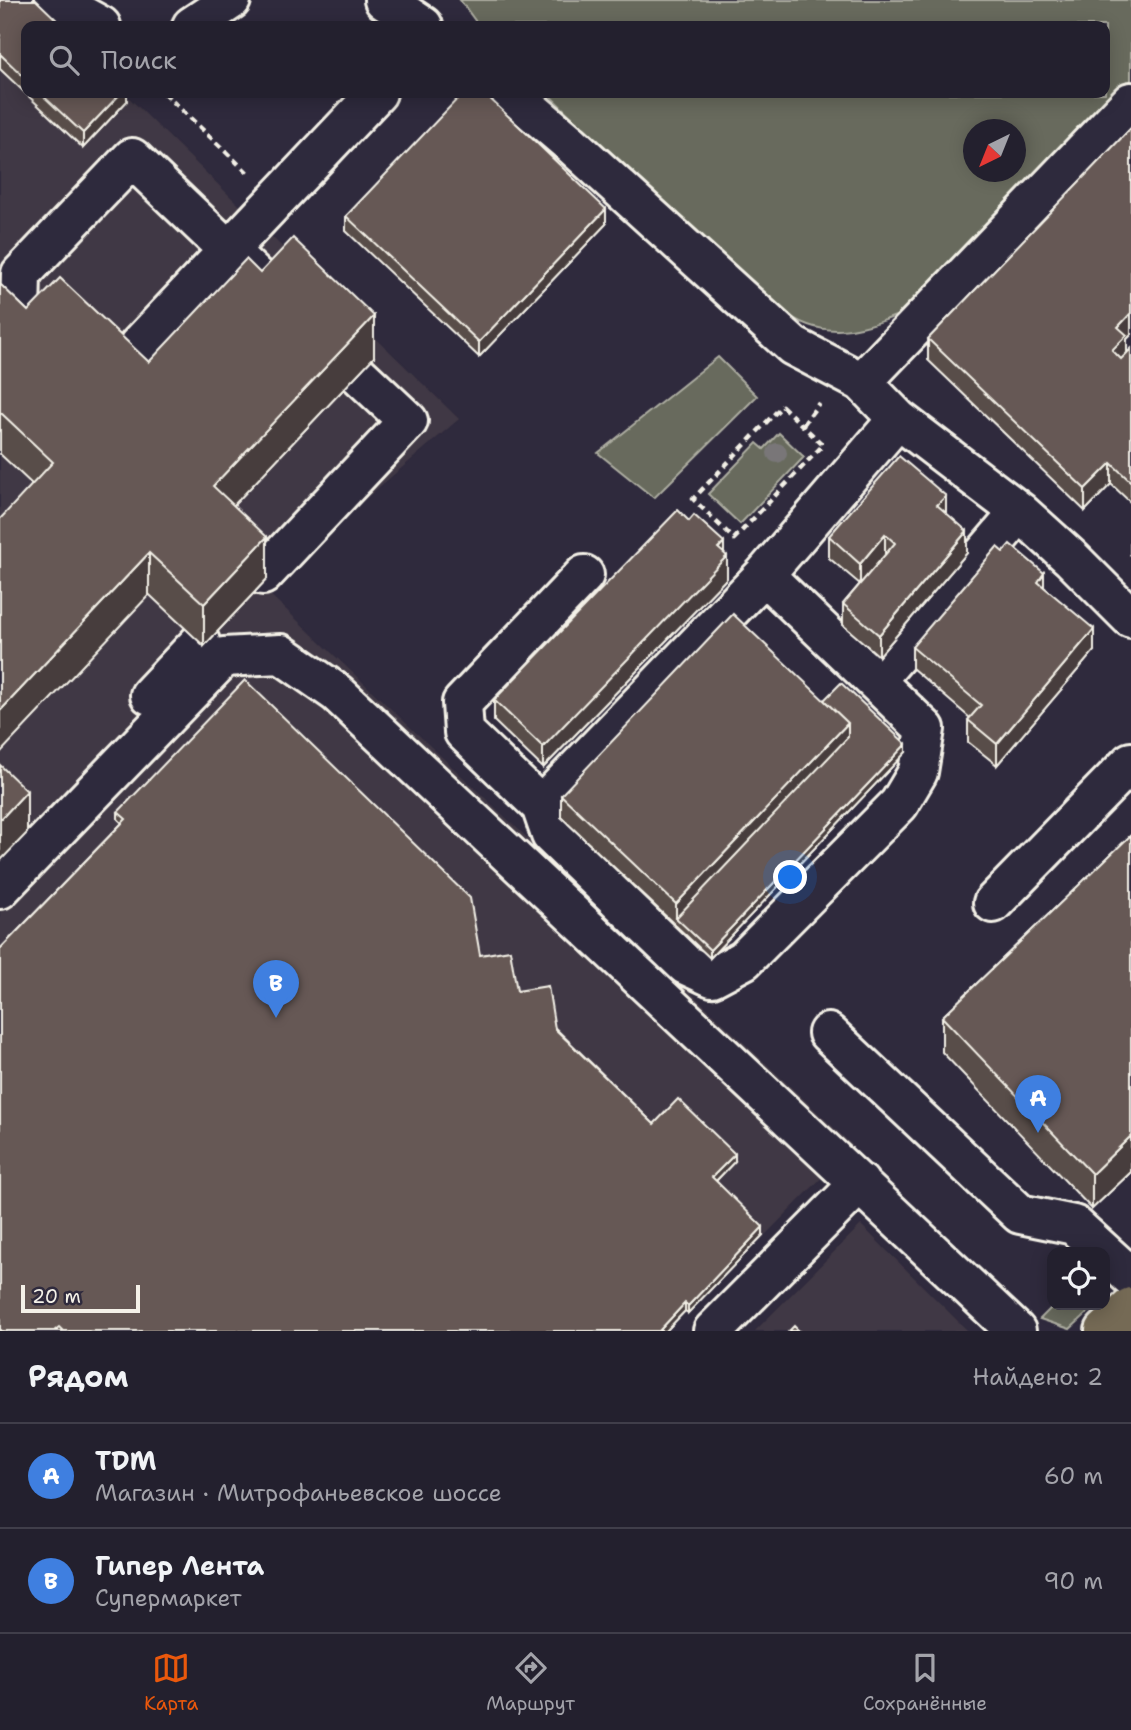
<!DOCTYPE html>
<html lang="ru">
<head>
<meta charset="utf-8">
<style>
	:root { --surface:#23202e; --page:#2b2836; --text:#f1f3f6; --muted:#a3a3aa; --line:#403e4a; --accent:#ea580c }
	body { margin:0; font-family:"Shantell Sans",sans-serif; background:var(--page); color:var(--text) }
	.controls { position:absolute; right:21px; bottom:21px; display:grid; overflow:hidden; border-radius:14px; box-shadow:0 4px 18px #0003 }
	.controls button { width:63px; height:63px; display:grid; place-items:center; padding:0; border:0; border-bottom:2px solid var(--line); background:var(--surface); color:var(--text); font:35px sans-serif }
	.compass { position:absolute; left:963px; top:119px; width:63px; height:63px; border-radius:50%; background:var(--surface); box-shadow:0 4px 18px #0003; rotate:223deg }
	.scale { position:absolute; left:21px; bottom:18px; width:119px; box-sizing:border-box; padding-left:7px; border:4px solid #f4f1e8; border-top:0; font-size:19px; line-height:24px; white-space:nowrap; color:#f4f1e8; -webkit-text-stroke:5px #2f2a3d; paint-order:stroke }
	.you { position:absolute; left:791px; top:878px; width:24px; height:24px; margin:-18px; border:5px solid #fff; border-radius:50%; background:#1a73e8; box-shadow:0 0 0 10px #1a73e833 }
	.badge { display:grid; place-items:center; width:46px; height:46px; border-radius:50%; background:var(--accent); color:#fff; font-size:23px; font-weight:700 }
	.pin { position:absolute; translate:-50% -58px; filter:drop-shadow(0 2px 4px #0008) }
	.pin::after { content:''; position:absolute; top:37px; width:24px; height:21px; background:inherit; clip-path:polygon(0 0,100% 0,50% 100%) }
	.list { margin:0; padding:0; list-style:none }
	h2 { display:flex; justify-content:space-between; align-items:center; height:91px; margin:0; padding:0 28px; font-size:30px }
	h2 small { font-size:23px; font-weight:400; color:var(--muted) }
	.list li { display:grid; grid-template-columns:46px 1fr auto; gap:21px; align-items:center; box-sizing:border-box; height:105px; padding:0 28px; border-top:2px solid var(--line) }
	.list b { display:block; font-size:26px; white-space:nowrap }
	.list p { margin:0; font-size:23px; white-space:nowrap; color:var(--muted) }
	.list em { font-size:23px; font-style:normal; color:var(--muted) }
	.icon { flex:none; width:38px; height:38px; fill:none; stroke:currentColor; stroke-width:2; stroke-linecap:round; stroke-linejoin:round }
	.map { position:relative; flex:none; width:1131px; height:1331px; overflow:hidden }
	.search { position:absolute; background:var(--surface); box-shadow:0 4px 18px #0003; left:21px; right:21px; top:21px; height:77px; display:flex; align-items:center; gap:18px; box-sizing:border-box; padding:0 24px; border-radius:14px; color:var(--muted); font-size:26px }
	.sheet { height:301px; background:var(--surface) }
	nav { display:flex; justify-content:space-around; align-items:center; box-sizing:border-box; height:98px; border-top:2px solid var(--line); background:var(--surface); font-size:19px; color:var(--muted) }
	nav a { display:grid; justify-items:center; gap:4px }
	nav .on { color:var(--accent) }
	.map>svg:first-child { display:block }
</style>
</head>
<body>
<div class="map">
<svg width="1131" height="1331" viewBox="0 0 1131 1331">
	<rect width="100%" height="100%" fill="#2f2a3d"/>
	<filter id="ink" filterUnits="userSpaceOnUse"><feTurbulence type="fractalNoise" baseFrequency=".0143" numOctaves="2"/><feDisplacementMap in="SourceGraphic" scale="14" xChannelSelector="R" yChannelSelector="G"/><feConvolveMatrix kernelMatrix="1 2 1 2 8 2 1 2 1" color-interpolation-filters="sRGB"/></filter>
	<g filter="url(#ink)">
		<path fill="#403844" d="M 0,0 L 26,0 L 26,93 L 124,93 L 459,419 L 262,587 L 853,1146 L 688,1313 L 685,1311 L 666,1331 L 0,1331 Z
			M 861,1225 L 968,1331 L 755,1331 Z"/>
		<path fill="#676b5d" stroke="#aeaea2" stroke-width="2" fill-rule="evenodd" d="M 460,0 L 1131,0 L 1131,82 L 913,309 C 865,329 824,344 780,309 L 656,199 L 547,93 L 1105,93 L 1105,26 L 479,26 ZM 974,130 L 1016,130 L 1016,172 L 974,172 Z
			M 718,357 L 757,396 L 654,498 L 598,453 Z
			M 779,433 L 804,457 L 740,524 L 708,494 L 757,443 L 764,449 Z
			M 1054,1305 L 1096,1305 L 1070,1329 L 1040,1319 Z"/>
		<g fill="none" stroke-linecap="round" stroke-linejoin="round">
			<defs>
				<path id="minor" d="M 54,0 L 101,26
					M 384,0 L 423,26
					M 192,26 L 231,0
					M 511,93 L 572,145 L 793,346 L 862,382 L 898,419 L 1020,512 L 1072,559 L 1131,618
					M 4,330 L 20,314 L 21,274 L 132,158 L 277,297
					M 138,346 L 377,93
					M 862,382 L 1131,102
					M 263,575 L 408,421 L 358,374
					M 584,575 L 462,703 L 464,732 L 541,806 L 764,575
					M 875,681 L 1020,512
					M 150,695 L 200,642
					M 541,806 L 551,835 L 686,965 L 712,977 L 744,960 L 899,804 L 918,772 L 925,729 L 764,575 L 898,419
					M 0,889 L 224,657 L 281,654 L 337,693 L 1016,1331
					M 993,903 L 1131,762
					M 828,1033 L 1020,1214 L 1074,1225 L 1131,1277
					M 713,1331 L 860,1183"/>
				<path id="major" d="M 1105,1331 L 1131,1307"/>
			</defs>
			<use href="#minor" stroke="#f4f1e8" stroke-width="44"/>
			<use href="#major" stroke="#f4f1e8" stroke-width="44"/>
			<path stroke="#f4f1e8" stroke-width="4.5" stroke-dasharray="7 5" stroke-linecap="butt" d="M 164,93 L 248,173
				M 782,406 L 823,445 L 734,539 L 693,499 Z
				M 803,425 L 819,403"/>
			<use href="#minor" stroke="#2f2a3d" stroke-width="38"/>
			<use href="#major" stroke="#756a55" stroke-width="38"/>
		</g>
		<circle fill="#797678" cx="777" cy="453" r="10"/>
		<path fill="#584d49" stroke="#f4f1e8" stroke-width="2" d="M 0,0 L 26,26 L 26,93 L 127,93 L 127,101 L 83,148 L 0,69 Z
			M 1131,128 L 1131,335 L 1127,339 L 1127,353 L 1131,349 L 1131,503 L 1111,484 L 1085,511 L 928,360 L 928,339 Z
			M 346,216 L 606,224 L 479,357 L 346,231 Z
			M 260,273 L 374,357 L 234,505 L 267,579 L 204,646 L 0,454 L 0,284 L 28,311 L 149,362 Z
			M 946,513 L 967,553 L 879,656 L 843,625 L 843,604 L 860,584 L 829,558 L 829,536 Z
			M 1131,531 L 1131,556 L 1130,554 L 1130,533 Z
			M 724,553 L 727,578 L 543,768 L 494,721 L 494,700 Z
			M 1044,587 L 1094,651 L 997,765 L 968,742 L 968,720 L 970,718 L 912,668 L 912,647 Z
			M 824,700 L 906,752 L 710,958 L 561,817 L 561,795 Z
			M 118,812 L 480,955 L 654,1124 L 735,1161 L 716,1181 L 763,1235 L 688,1313 L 685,1311 L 666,1331 L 0,1331 L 0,949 L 122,823 L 118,819 Z
			M 1131,835 L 1131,1172 L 1092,1209 L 942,1052 L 942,1017 Z"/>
		<path fill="#473e3c" stroke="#f4f1e8" stroke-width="2" d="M 121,93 L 127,93 L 127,101 L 83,148 L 83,133 Z
			M 606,209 L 606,224 L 479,357 L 479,342 Z
			M 1131,313 L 1131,335 L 1127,339 L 1127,356 L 1112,372 L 1112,350 L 1118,327 Z
			M 374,316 L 374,357 L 213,527 L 213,486 Z
			M 1111,463 L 1111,484 L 1085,511 L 1085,489 Z
			M 946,496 L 946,517 L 937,505 Z
			M 967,531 L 967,553 L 879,656 L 879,635 Z
			M 885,534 L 885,556 L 860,585 L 860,564 Z
			M 267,537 L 267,579 L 204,646 L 204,604 Z
			M 724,542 L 724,559 L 727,556 L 727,578 L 543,768 L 543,747 Z
			M 149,553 L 149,595 L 0,753 L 0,711 Z
			M 1044,573 L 1044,595 L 1038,582 Z
			M 1094,629 L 1094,651 L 997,765 L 997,744 Z
			M 848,723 L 848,745 L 676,918 L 676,904 Z
			M 906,744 L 906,752 L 710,958 L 710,950 Z
			M 27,791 L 27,833 L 0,861 L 0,820 Z
			M 1131,1136 L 1131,1172 L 1092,1209 L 1092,1174 Z
			M 735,1154 L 735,1161 L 712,1185 L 712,1177 Z
			M 763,1227 L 763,1235 L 688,1313 L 688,1306 Z
			M 685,1303 L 685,1311 L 666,1331 L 659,1331 Z"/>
		<path fill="#665955" stroke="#f4f1e8" stroke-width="2" d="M 0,0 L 36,0 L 63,26 L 26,26 L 26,79 L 0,54 Z
			M 40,93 L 121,93 L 83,133 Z
			M 463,93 L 484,93 L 606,209 L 479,342 L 346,216 Z
			M 1131,128 L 1131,313 L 1118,327 L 1127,335 L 1112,350 L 1121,359 L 1131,349 L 1131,482 L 1111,463 L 1085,489 L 928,339 Z
			M 293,238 L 374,316 L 213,486 L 267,537 L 204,604 L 149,553 L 0,711 L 0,519 L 53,462 L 0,412 L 0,284 L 28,311 L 60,278 L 149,362 L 246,259 L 260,273 Z
			M 899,456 L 946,496 L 937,505 L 967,531 L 879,635 L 843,604 L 895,543 L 885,534 L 860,564 L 829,536 Z
			M 678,510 L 689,521 L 694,515 L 724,542 L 718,548 L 727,556 L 543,747 L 494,700 Z
			M 1010,544 L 1044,573 L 1038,582 L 1094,629 L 997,744 L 968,720 L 981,705 L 912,647 L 997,547 L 1003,552 Z
			M 733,614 L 848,723 L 676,904 L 561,795 Z
			M 245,680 L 470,898 L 480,955 L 510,950 L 517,991 L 548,986 L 555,1029 L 654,1124 L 678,1099 L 735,1154 L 712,1177 L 763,1227 L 688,1306 L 685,1303 L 659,1331 L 63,1331 L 59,1327 L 54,1331 L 2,1331 L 0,1329 L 0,949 L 126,819 L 118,812 Z
			M 841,683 L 906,744 L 710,950 L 676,918 L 848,737 L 848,723 L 824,700 Z
			M 0,765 L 27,791 L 0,820 Z
			M 1131,835 L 1131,1136 L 1092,1174 L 942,1017 Z
			M 794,1326 L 799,1331 L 789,1331 Z"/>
	</g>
</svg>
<div class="controls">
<button><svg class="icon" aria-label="locate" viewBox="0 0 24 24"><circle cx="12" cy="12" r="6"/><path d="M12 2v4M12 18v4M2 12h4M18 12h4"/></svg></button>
</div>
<svg class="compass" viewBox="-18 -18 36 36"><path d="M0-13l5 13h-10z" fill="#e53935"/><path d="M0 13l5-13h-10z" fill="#a3a3aa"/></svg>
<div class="scale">20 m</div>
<div class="you"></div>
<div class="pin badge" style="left:1038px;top:1133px;background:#3f7fe0">A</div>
<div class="pin badge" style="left:276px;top:1018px;background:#3f7fe0">B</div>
<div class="search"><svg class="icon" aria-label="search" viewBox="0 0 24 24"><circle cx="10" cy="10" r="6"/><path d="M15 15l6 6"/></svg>Поиск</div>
</div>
<section class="sheet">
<h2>Рядом<small>Найдено: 2</small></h2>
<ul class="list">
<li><span class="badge" style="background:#3f7fe0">A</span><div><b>TDM</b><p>Магазин · Митрофаньевское шоссе</p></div><em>60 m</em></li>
<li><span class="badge" style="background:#3f7fe0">B</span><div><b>Гипер Лента</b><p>Супермаркет</p></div><em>90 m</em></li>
</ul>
</section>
<nav>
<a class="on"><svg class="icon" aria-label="map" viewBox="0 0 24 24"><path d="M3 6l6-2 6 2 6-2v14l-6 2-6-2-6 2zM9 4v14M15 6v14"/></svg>Карта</a>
<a><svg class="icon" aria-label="directions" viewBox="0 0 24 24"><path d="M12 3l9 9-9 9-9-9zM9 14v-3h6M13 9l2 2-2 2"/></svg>Маршрут</a>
<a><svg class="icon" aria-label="saved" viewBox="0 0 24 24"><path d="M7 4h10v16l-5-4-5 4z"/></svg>Сохранённые</a>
</nav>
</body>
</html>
